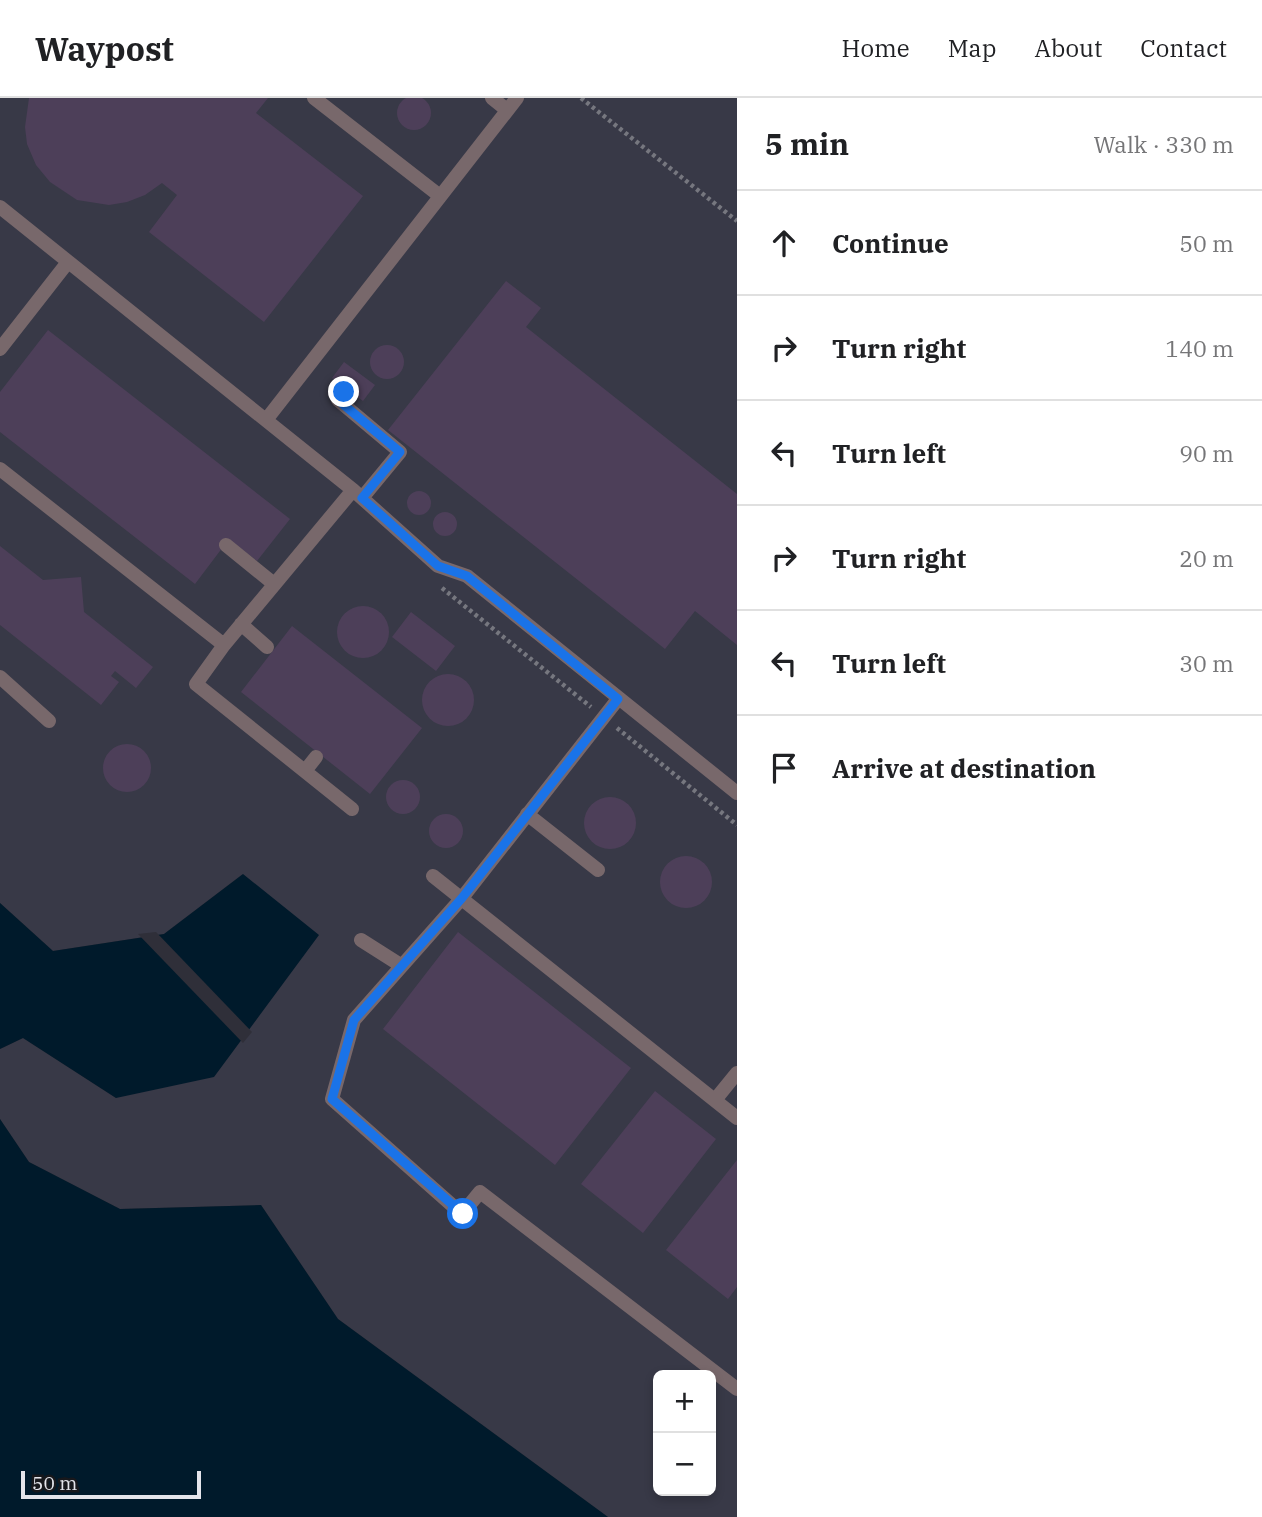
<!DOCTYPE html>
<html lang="en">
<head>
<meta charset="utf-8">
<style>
	:root { --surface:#fff; --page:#f6f6f6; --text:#202124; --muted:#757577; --line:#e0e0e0 }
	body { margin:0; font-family:"IBM Plex Serif",serif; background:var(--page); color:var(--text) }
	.controls { position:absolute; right:21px; bottom:21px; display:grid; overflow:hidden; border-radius:10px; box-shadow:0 4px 10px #0003 }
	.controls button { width:63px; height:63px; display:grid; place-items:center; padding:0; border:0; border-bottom:2px solid var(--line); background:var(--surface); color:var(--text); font:35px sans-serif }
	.scale { position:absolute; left:21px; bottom:18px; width:180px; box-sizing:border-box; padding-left:7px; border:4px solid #e4e5eb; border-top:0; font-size:19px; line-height:24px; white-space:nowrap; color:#e4e5eb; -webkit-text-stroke:5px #17181c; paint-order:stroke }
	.stop { position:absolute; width:21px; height:21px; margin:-16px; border:5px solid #1a73e8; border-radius:50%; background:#fff }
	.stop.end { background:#1a73e8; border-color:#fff; box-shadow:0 2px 7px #0008 }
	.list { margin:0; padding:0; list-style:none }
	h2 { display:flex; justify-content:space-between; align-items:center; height:91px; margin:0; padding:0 28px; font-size:30px }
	h2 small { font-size:23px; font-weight:400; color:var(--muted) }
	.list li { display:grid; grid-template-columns:46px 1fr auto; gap:21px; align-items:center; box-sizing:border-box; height:105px; padding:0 28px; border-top:2px solid var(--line) }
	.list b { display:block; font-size:26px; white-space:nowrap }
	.list em { font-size:23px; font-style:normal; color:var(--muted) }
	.icon { flex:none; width:38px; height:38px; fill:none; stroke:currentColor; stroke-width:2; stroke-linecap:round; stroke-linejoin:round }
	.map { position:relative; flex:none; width:737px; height:1419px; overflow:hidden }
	header { display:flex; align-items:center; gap:42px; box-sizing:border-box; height:98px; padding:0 35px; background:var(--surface); border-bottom:2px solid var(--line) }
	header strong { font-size:33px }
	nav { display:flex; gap:38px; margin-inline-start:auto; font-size:24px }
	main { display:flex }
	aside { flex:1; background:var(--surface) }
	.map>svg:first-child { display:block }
</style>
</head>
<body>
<header>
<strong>Waypost</strong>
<nav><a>Home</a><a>Map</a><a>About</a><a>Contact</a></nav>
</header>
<main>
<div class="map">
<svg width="737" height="1419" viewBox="0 0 737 1419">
	<rect width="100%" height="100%" fill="#2f2f39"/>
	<path fill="#383947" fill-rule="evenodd" d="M 0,0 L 737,0 L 737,1419 L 608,1419 L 338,1221 L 261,1107 L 120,1111 L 29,1064 L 0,1021 L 0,951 L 23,940 L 116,1000 L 243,776 L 164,836 L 53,853 L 0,805 ZM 658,1277 L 711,1277 L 711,1393 L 658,1393 Z"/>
	<path fill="#001a2b" d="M 243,776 L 319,837 L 214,979 L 116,1000 L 23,940 L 0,951 L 0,805 L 53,853 L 164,836 Z
		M 0,1021 L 29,1064 L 120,1111 L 261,1107 L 338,1221 L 608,1419 L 0,1419 Z"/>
	<path fill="#2f2f39" d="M 156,834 L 252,934 L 243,945 L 138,836 Z"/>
	<path fill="#4d3f59" d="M397 15a17 17 0 1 1 34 0a17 17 0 1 1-34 0Z
		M 29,0 L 268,0 L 256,15 L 363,98 L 264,224 L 149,134 L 177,97 L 162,85 L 145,97 L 127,104 L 109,107 L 77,102 L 50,84 L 36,67 L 27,46 L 25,29 Z
		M 506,183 L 541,210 L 526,229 L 737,396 L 737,547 L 695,513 L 665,551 L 388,332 Z
		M 48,232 L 290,421 L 257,463 L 229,441 L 195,486 L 0,334 L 0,294 Z
		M370 264a17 17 0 1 1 34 0a17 17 0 1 1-34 0Z
		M 344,264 L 375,287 L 363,303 L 332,280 Z
		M407 405a12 12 0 1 1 24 0a12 12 0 1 1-24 0Z
		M433 426a12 12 0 1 1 24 0a12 12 0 1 1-24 0Z
		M 0,448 L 43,482 L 81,479 L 84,514 L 153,569 L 136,590 L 115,573 L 111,578 L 119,584 L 101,607 L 0,527 Z
		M337 534a26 26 0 1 1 52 0a26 26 0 1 1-52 0Z
		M 411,514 L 455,548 L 436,573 L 392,539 Z
		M 292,528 L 422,630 L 370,696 L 241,594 Z
		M422 602a26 26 0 1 1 52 0a26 26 0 1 1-52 0Z
		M103 670a24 24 0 1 1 48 0a24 24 0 1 1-48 0Z
		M386 699a17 17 0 1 1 34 0a17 17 0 1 1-34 0Z
		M584 725a26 26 0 1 1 52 0a26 26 0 1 1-52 0Z
		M429 733a17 17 0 1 1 34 0a17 17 0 1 1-34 0Z
		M660 784a26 26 0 1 1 52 0a26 26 0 1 1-52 0Z
		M 458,834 L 631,970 L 555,1067 L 383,931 Z
		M 655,993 L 716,1041 L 643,1135 L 581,1086 Z
		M 737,1062 L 737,1189 L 728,1201 L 666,1152 Z"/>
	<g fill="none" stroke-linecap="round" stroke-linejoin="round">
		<path stroke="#76777f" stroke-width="4.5" stroke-dasharray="3.5 3.5" stroke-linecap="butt" d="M 581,0 L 737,123
			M 442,490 L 591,609
			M 617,630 L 737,727"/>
		<path stroke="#78686b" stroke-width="14" d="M 314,0 L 440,98
			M 492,0 L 507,12
			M 0,109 L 353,392 L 438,468 L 467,478 L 737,695
			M 0,251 L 68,164
			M 344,294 L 338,302 L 400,354 L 362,400
			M 266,322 L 517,0
			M 0,371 L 224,547
			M 226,447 L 274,486
			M 241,526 L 267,549
			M 0,579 L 49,623
			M 618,601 L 462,800 L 354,922 L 332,1001 L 462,1116 L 480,1094 L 737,1291
			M 305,673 L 316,659
			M 352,711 L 196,586 L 224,547 L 353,392
			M 527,716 L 598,772
			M 433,778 L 737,1020
			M 361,842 L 402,868
			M 715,1002 L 737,975"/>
	</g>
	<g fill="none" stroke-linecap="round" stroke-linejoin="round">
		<path stroke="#1a73e8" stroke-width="9" d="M 344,294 L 338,302 L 400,354 L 362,400 L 438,468 L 467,478 L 618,601 L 462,800 L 354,922 L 332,1001 L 463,1116"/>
	</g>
</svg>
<div class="controls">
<button>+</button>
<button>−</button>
</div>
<div class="scale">50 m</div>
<div class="stop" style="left:463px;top:1116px"></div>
<div class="stop end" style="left:344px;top:294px"></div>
</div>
<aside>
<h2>5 min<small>Walk · 330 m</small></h2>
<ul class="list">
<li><svg class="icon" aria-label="ahead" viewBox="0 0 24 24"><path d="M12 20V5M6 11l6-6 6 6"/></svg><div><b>Continue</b></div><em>50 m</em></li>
<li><svg class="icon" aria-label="right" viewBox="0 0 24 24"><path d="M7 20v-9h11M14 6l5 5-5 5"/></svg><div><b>Turn right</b></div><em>140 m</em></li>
<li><svg class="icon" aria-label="left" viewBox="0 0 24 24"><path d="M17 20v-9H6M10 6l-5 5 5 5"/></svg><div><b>Turn left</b></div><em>90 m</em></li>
<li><svg class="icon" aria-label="right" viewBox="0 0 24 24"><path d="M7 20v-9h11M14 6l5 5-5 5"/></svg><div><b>Turn right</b></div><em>20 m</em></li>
<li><svg class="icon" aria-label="left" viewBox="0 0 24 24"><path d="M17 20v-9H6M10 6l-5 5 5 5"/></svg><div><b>Turn left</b></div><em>30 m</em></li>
<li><svg class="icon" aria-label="arrive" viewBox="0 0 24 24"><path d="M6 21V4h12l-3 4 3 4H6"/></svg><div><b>Arrive at destination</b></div></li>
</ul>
</aside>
</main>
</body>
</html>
